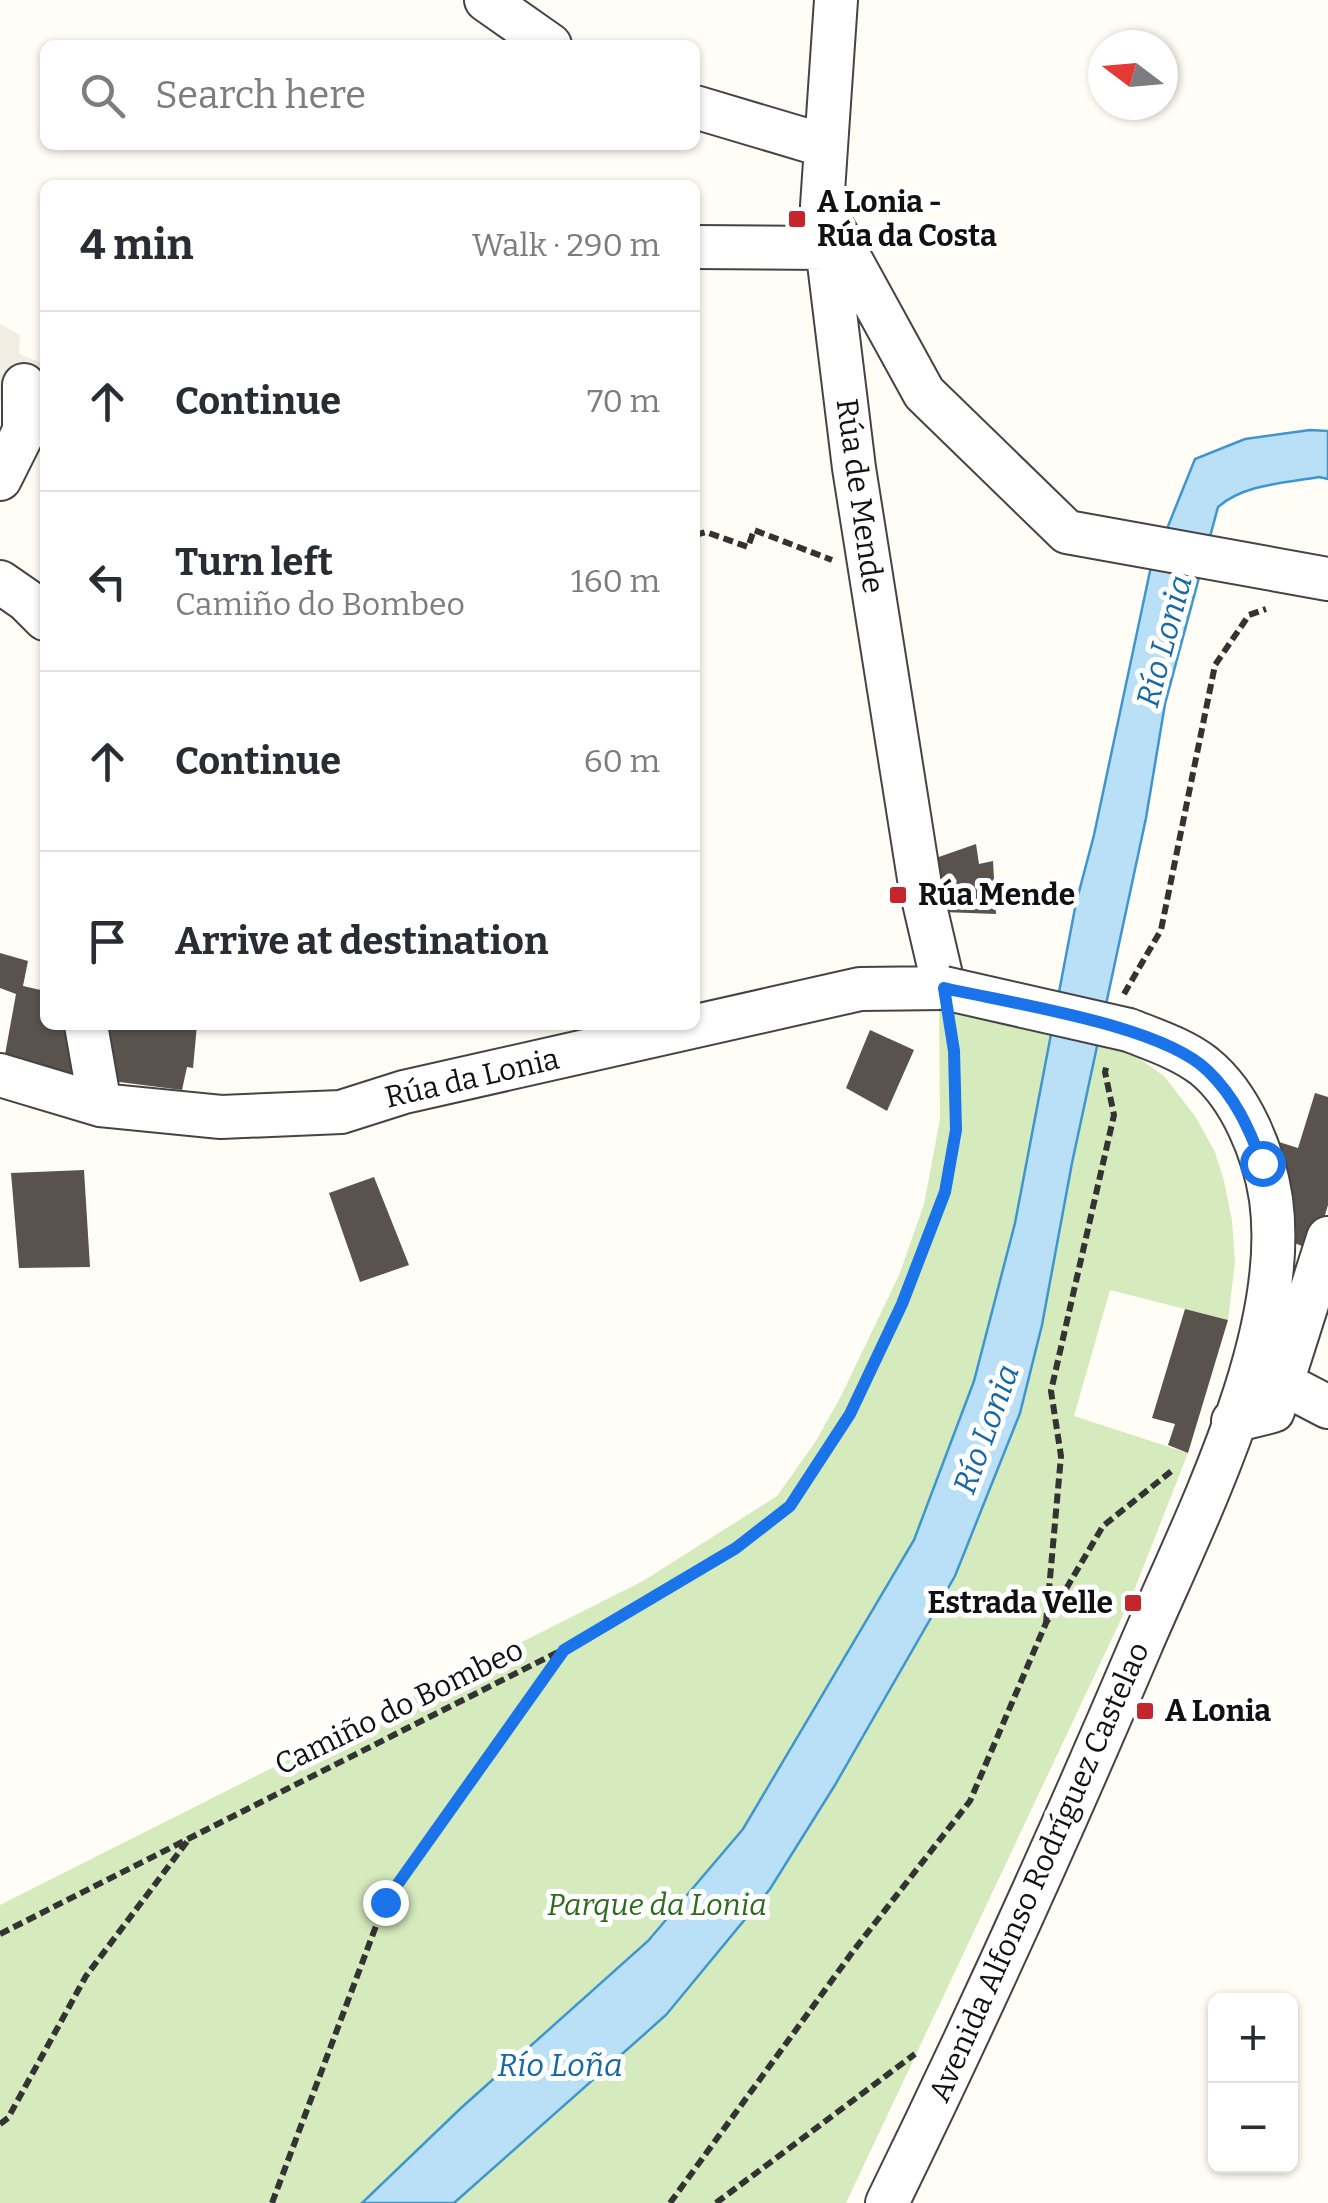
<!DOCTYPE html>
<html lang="en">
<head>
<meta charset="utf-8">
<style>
	:root { --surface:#fff; --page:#f2f2f3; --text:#2b2b33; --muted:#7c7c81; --line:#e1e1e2 }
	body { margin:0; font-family:Bitter,serif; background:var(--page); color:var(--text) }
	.controls { position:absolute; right:30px; bottom:30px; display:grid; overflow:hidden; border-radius:15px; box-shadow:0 2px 8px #0004 }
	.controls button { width:90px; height:90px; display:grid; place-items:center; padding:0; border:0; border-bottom:2px solid var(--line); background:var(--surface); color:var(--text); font:50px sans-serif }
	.compass { position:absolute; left:1088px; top:30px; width:90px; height:90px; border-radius:50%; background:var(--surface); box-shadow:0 2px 8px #0004; rotate:286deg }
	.stop { position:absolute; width:30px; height:30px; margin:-22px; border:8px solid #1a73e8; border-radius:50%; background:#fff }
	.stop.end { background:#1a73e8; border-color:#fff; box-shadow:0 2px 10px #0008 }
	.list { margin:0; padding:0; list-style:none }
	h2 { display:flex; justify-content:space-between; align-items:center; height:130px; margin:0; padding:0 40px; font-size:42px }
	h2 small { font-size:32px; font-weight:400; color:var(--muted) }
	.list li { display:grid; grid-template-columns:65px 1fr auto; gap:30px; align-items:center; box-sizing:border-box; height:180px; padding:0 40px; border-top:2px solid var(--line) }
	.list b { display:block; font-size:38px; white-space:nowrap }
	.list p { margin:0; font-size:32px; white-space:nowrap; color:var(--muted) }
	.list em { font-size:32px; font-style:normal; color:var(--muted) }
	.icon { flex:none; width:55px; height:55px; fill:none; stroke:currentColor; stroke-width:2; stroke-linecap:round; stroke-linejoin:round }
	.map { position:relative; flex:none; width:1328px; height:2203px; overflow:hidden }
	.search { position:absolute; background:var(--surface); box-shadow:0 2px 8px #0004; left:40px; top:40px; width:660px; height:110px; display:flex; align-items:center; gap:25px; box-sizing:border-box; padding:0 35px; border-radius:15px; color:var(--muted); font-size:38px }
	.panel { position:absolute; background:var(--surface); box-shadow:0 2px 8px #0004; left:40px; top:180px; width:660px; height:850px; border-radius:15px }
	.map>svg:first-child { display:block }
</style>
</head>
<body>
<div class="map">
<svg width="1328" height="2203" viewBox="0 0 1328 2203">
	<rect width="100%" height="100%" fill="#fffdf5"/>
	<path fill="#d5ebbd" d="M 939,1006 L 1130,1052 L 1164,1076 L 1195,1116 L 1215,1152 L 1224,1181 L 1232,1220 L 1235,1262 L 1228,1320 L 1110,1290 L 1074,1416 L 1188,1453 L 1132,1596 L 846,2203 L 0,2203 L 0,1905 L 643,1581 L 777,1496 L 816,1441 L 841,1396 L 900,1273 L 924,1204 L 940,1119 Z"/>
	<path fill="#f1ede2" d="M 0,324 L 20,335 L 19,354 L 45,364 L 9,405 L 0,401 Z"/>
	<path fill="#b9e0f7" stroke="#3f96cf" stroke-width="2.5" d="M 1310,430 L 1328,431 L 1328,479 L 1319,477 C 1286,483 1244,484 1218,507 L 1165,704 L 1146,818 L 1072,1163 L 1042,1325 L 1020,1413 L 955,1576 L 835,1785 L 770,1889 L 666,2015 L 454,2203 L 362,2203 L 461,2108 L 648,1941 L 743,1829 L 914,1540 L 974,1381 L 1015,1223 L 1076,903 L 1094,835 L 1150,571 L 1195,459 L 1245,439 Z"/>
	<path fill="#5a524d" d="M 976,844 L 979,864 L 993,861 L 996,914 L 943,912 L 933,859 Z
		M 0,953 L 28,961 L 23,986 L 45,991 L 45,1025 L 84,1025 L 92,1079 L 4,1060 L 16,994 L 0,988 Z
		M 88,1025 L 197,1025 L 193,1068 L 187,1067 L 182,1090 L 96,1079 Z
		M 870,1030 L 914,1050 L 887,1111 L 846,1088 Z
		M 1315,1093 L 1328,1097 L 1328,1205 L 1314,1251 L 1292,1242 L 1291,1192 L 1279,1142 L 1298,1148 Z
		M 84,1170 L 90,1267 L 19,1268 L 11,1173 Z
		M 374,1177 L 409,1265 L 360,1282 L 329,1193 Z
		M 1185,1309 L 1228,1320 L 1188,1453 L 1168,1445 L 1175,1424 L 1152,1418 Z"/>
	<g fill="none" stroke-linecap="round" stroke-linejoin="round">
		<defs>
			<path id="minor" d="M 486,0 L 550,45
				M 695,107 L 826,146
				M 835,231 L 924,393 L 1067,532 L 1328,579
				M 695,247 L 827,248
				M 0,479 L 24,431 L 24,385
				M 0,582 L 26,600 L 45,619
				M 86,1025 L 100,1105
				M 0,1075 L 100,1105 L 221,1117 L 341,1112 L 404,1092 L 860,989 L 944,988 L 920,885 L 854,468 L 822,206 L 836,0
				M 1282,1383 L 1328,1407
				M 1233,1421 L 1273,1411 L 1328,1238
				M 887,2203 C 977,2019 1061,1833 1141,1645 C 1195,1519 1290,1337 1271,1199 C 1264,1153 1241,1096 1204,1066 C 1182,1049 1154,1040 1129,1030"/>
		</defs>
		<use href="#minor" stroke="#444" stroke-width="46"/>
		<path stroke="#333" stroke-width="6" stroke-dasharray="10 5" stroke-linecap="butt" d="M 695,535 L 706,532 L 748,547 L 754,530 L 832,560
			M 1124,994 L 1161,930 L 1215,665 L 1249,615 L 1266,609
			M 1046,1623 L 1061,1456 L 1051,1391 L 1114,1115 L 1105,1072 L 1107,1064
			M 0,1934 L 564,1649 L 736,1548 L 790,1506 L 849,1414 L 902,1304 L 945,1192 L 956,1130 L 954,1051 L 950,1026
			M 0,2124 L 8,2118 L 86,1976 L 189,1839
			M 272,2203 L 385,1902 L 563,1651
			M 670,2203 L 854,1950 L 970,1801 L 1046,1623 L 1103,1526 L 1174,1469
			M 716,2203 L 915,2054"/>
		<use href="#minor" stroke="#fff" stroke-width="42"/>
		<defs>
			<path id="minor-bridge" d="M 944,988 L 1129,1030"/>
		</defs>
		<use href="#minor-bridge" stroke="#444" stroke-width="46" stroke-linecap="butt"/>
		<use href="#minor-bridge" stroke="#fff" stroke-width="42"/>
	</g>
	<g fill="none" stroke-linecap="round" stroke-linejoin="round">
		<path stroke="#1a73e8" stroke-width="12" d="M 385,1902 L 564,1650 L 736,1548 L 790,1506 L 850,1414 L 902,1304 L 945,1192 L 956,1130 L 954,1051 L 944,988 C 1009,1003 1162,1025 1208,1071 C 1235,1097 1249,1128 1262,1163"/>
	</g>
	<g fill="#c4262e" stroke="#fff" stroke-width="4">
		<rect x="787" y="209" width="20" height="20" rx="5"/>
		<rect x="888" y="885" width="20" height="20" rx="5"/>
		<rect x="1123" y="1593" width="20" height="20" rx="5"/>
		<rect x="1135" y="1701" width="20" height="20" rx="5"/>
	</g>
	<g text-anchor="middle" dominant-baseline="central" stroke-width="10" stroke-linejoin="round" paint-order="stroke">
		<g font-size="30" font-weight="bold" fill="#111" stroke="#fff" text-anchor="start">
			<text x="817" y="202">A Lonia -<tspan x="817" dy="34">Rúa da Costa</tspan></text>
			<text x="918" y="895">Rúa Mende</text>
			<text x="1113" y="1603" text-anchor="end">Estrada Velle</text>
			<text x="1165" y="1711">A Lonia</text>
		</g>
		<g font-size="30" fill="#111" stroke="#fff">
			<text transform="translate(860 496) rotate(82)">Rúa de Mende</text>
			<text transform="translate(472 1078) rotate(-13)">Rúa da Lonia</text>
			<text transform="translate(399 1707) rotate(-26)">Camiño do Bombeo</text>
			<text transform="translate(1039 1872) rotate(-66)">Avenida Alfonso Rodríguez Castelao</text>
		</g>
		<g font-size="30" font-style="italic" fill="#2f6b1f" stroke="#fff">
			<text x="657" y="1905">Parque da Lonia</text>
		</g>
		<g font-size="32" font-style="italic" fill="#1768a6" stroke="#fff">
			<text transform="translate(1164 641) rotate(-75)">Río Lonia</text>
			<text transform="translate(986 1429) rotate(-70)">Río Lonia</text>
			<text x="560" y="2065">Río Loña</text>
		</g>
	</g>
</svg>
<div class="controls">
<button>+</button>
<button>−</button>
</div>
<svg class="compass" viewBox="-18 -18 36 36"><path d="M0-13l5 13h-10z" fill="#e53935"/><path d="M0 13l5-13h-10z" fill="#7c7c81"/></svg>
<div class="stop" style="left:1262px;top:1163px"></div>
<div class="stop end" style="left:385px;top:1902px"></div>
<div class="search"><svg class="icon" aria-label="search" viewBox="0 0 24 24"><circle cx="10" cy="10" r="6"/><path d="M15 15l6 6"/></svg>Search here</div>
<section class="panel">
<h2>4 min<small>Walk · 290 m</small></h2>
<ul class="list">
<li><svg class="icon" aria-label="ahead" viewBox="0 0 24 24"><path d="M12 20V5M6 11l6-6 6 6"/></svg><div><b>Continue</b></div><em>70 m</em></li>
<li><svg class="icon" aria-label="left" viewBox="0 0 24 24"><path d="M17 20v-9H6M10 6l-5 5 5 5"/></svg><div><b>Turn left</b><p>Camiño do Bombeo</p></div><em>160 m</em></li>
<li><svg class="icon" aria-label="ahead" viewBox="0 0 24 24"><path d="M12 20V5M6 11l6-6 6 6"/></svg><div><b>Continue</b></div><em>60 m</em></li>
<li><svg class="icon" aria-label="arrive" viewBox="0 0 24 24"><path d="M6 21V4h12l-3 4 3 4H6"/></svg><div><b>Arrive at destination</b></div></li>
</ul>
</section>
</div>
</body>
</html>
